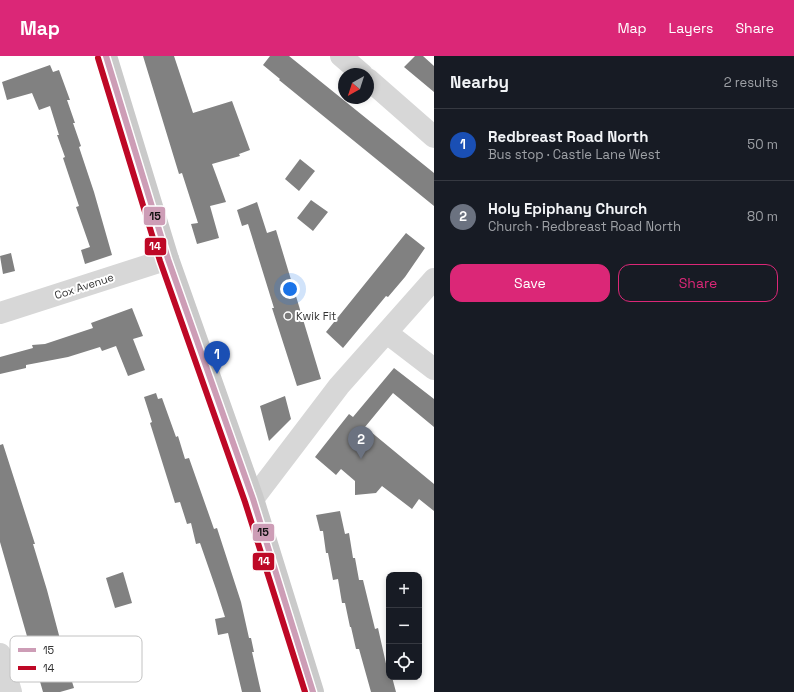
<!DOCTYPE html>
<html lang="en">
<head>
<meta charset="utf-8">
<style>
	:root { --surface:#171b24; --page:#242831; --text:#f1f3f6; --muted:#9ea1a6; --line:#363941; --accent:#db2777 }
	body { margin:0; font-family:"Space Grotesk",sans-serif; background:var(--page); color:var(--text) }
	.controls { position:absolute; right:12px; bottom:12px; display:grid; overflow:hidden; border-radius:8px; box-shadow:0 2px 6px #0003 }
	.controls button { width:36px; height:36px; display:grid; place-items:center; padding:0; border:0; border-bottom:1px solid var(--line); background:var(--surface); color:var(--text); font:20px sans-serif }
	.compass { position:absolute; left:338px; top:12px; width:36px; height:36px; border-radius:50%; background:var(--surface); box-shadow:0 2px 6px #0003; rotate:219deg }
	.you { position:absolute; left:290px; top:233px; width:14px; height:14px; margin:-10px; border:3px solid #fff; border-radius:50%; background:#1a73e8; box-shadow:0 0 0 6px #1a73e833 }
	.badge { display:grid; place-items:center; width:26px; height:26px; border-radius:50%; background:var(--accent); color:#fff; font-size:13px; font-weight:700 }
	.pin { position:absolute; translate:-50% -33px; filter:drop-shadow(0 1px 2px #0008) }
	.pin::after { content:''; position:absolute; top:21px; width:14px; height:12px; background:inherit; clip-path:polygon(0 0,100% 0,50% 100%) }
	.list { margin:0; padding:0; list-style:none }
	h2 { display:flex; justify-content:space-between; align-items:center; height:52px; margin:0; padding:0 16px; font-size:17px }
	h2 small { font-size:13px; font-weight:400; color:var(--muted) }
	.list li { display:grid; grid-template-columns:26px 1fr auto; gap:12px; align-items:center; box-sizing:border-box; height:72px; padding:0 16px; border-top:1px solid var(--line) }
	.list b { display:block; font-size:15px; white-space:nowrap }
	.list p { margin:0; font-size:13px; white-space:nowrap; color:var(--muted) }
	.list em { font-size:13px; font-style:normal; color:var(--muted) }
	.actions { display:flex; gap:8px; padding:12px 16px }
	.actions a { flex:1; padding:9px 0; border:1px solid var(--accent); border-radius:12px; text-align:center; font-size:14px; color:var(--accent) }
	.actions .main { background:var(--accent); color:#fff }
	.icon { flex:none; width:22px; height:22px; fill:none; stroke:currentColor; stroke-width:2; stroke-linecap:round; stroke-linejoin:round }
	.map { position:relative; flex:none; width:434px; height:636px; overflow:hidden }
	header { display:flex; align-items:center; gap:24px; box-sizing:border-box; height:56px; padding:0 20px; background:var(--accent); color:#fff }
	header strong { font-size:19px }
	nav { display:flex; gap:22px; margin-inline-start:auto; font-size:14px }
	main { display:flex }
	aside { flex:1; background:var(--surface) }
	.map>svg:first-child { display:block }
</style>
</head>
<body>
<header>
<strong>Map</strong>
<nav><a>Map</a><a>Layers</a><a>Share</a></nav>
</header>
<main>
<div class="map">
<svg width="434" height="636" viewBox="0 0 434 636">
	<rect width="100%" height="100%" fill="#fff"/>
	<path fill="#818181" d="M 143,0 L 174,0 L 193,57 L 232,45 L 250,94 L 239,98 L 240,100 L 212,108 L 226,146 L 210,150 L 219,182 L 197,188 L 191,168 L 198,167 L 182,117 L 179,118 Z
		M 270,0 L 289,0 L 434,117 L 434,150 L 279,24 L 280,23 L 263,9 Z
		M 415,0 L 423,0 L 434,10 L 434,36 L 404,11 Z
		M 50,9 L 53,16 L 59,14 L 70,44 L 67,44 L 75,67 L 73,67 L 81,90 L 79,91 L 94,136 L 112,199 L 85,208 L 81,194 L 90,191 L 76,151 L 79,150 L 63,102 L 65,101 L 57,79 L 59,79 L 50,50 L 39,54 L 32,37 L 7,44 L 2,26 Z
		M 300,103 L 315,115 L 299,135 L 285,123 Z
		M 311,144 L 328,156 L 313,175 L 297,162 Z
		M 257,146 L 267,177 L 276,174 L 321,323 L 297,330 L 272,252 L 274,252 L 248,168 L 242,170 L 237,154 Z
		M 406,177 L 425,192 L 405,221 L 388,241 L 386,240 L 343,292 L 326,276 Z
		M 11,197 L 15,215 L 3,218 L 0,200 Z
		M 132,252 L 143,280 L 133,283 L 145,314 L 128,320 L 116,290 L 102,295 L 100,291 L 68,301 L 26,309 L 26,312 L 0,318 L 0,301 L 33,292 L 32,289 L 45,288 L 93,272 L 91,267 Z
		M 394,312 L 434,343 L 434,371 L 393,337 L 365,371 L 434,428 L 434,455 L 419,443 L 412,453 L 382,430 L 376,437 L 355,439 L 355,425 L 341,413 L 336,419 L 315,401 L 349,358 L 353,361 Z
		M 156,337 L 158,343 L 162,342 L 176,381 L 178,380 L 185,403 L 189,402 L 214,473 L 217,472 L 241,546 L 249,582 L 251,582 L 254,596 L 252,596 L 261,636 L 242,636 L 228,577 L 218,579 L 215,563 L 225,561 L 216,533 L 200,487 L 196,488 L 191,467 L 187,468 L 180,446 L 175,447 L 150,367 L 152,366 L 144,341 Z
		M 285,340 L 291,363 L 269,385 L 260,350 Z
		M 3,388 L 35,488 L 33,488 L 47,534 L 60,583 L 59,584 L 74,632 L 60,636 L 43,636 L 0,486 L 0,389 Z
		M 340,455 L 345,478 L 349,477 L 353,502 L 355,502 L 359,524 L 363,524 L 375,573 L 378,572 L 389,621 L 392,621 L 396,636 L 371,636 L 359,593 L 356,593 L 351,571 L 350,571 L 345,547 L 342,547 L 338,523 L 333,524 L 328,497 L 326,497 L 323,475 L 320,475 L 316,459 Z
		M 123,516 L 132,547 L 115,552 L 106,522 Z"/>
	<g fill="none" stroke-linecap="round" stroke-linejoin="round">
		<path stroke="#d7d7d7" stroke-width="22" d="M 341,0 L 362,18
			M 368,23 L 434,81
			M 0,257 L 168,203
			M 387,277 L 434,313
			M 253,443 L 339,330 L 434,223
			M 0,598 L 11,636"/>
		<path stroke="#cacaca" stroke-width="22" d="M 106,0 L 168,203 L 253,443 L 313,636"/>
		<defs>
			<path id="bus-1" d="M 106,0 L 168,203 L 253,443 L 313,636"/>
			<path id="bus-2" d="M 98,2 L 160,205 L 245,446 L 305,636"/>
		</defs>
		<use href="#bus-1" stroke="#fff" stroke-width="9"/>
		<use href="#bus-2" stroke="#fff" stroke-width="9"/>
		<use href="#bus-1" stroke="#cd9db6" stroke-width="6"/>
		<use href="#bus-2" stroke="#be0826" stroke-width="6"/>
	</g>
	<circle fill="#7a7a7a" stroke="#fff" stroke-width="1.5" cx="288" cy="260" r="4"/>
	<g text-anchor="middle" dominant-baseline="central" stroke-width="4" stroke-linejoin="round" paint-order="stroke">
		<g font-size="11" fill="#333" stroke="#fff">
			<text transform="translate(84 230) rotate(-18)">Cox Avenue</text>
		</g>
		<g font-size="11" fill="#333" stroke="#fff" text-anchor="start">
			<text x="296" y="260">Kwik Fit</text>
		</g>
	</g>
	<rect x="10" y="580" width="132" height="46" rx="6" fill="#fff" stroke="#c2c2c2" stroke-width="1"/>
	<rect x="18" y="592" width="18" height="4" fill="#cd9db6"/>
	<rect x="18" y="610" width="18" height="4" fill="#be0826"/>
	<g font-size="11" fill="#333">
		<text x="43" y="598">15</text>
		<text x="43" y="616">14</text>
	</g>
	<g stroke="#fff" stroke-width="1.5">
		<rect x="143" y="150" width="23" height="20" rx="4" fill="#cd9db6"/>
		<rect x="144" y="181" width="23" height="19" rx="4" fill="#be0826"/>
		<rect x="252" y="467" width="23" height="19" rx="4" fill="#cd9db6"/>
		<rect x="252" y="496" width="23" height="19" rx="4" fill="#be0826"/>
	</g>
	<g font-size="11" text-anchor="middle" font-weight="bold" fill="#fff">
		<text x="155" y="194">14</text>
		<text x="264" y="509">14</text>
	</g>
	<g font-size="11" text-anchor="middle" font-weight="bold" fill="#111">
		<text x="155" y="164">15</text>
		<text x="263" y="480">15</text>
	</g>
</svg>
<div class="controls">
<button>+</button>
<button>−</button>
<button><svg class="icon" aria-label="locate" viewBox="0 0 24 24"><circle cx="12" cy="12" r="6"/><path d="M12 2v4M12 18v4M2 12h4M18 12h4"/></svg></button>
</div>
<svg class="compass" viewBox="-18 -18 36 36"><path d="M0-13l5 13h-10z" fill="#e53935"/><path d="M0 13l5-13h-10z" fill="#9ea1a6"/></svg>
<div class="you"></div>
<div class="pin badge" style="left:217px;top:318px;background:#1a4fb4">1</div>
<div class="pin badge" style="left:361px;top:403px;background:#6b7280">2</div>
</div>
<aside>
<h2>Nearby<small>2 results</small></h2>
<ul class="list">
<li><span class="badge" style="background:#1a4fb4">1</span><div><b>Redbreast Road North</b><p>Bus stop · Castle Lane West</p></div><em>50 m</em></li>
<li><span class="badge" style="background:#6b7280">2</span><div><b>Holy Epiphany Church</b><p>Church · Redbreast Road North</p></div><em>80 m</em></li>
</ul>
<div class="actions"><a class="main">Save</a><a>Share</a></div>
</aside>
</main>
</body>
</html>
